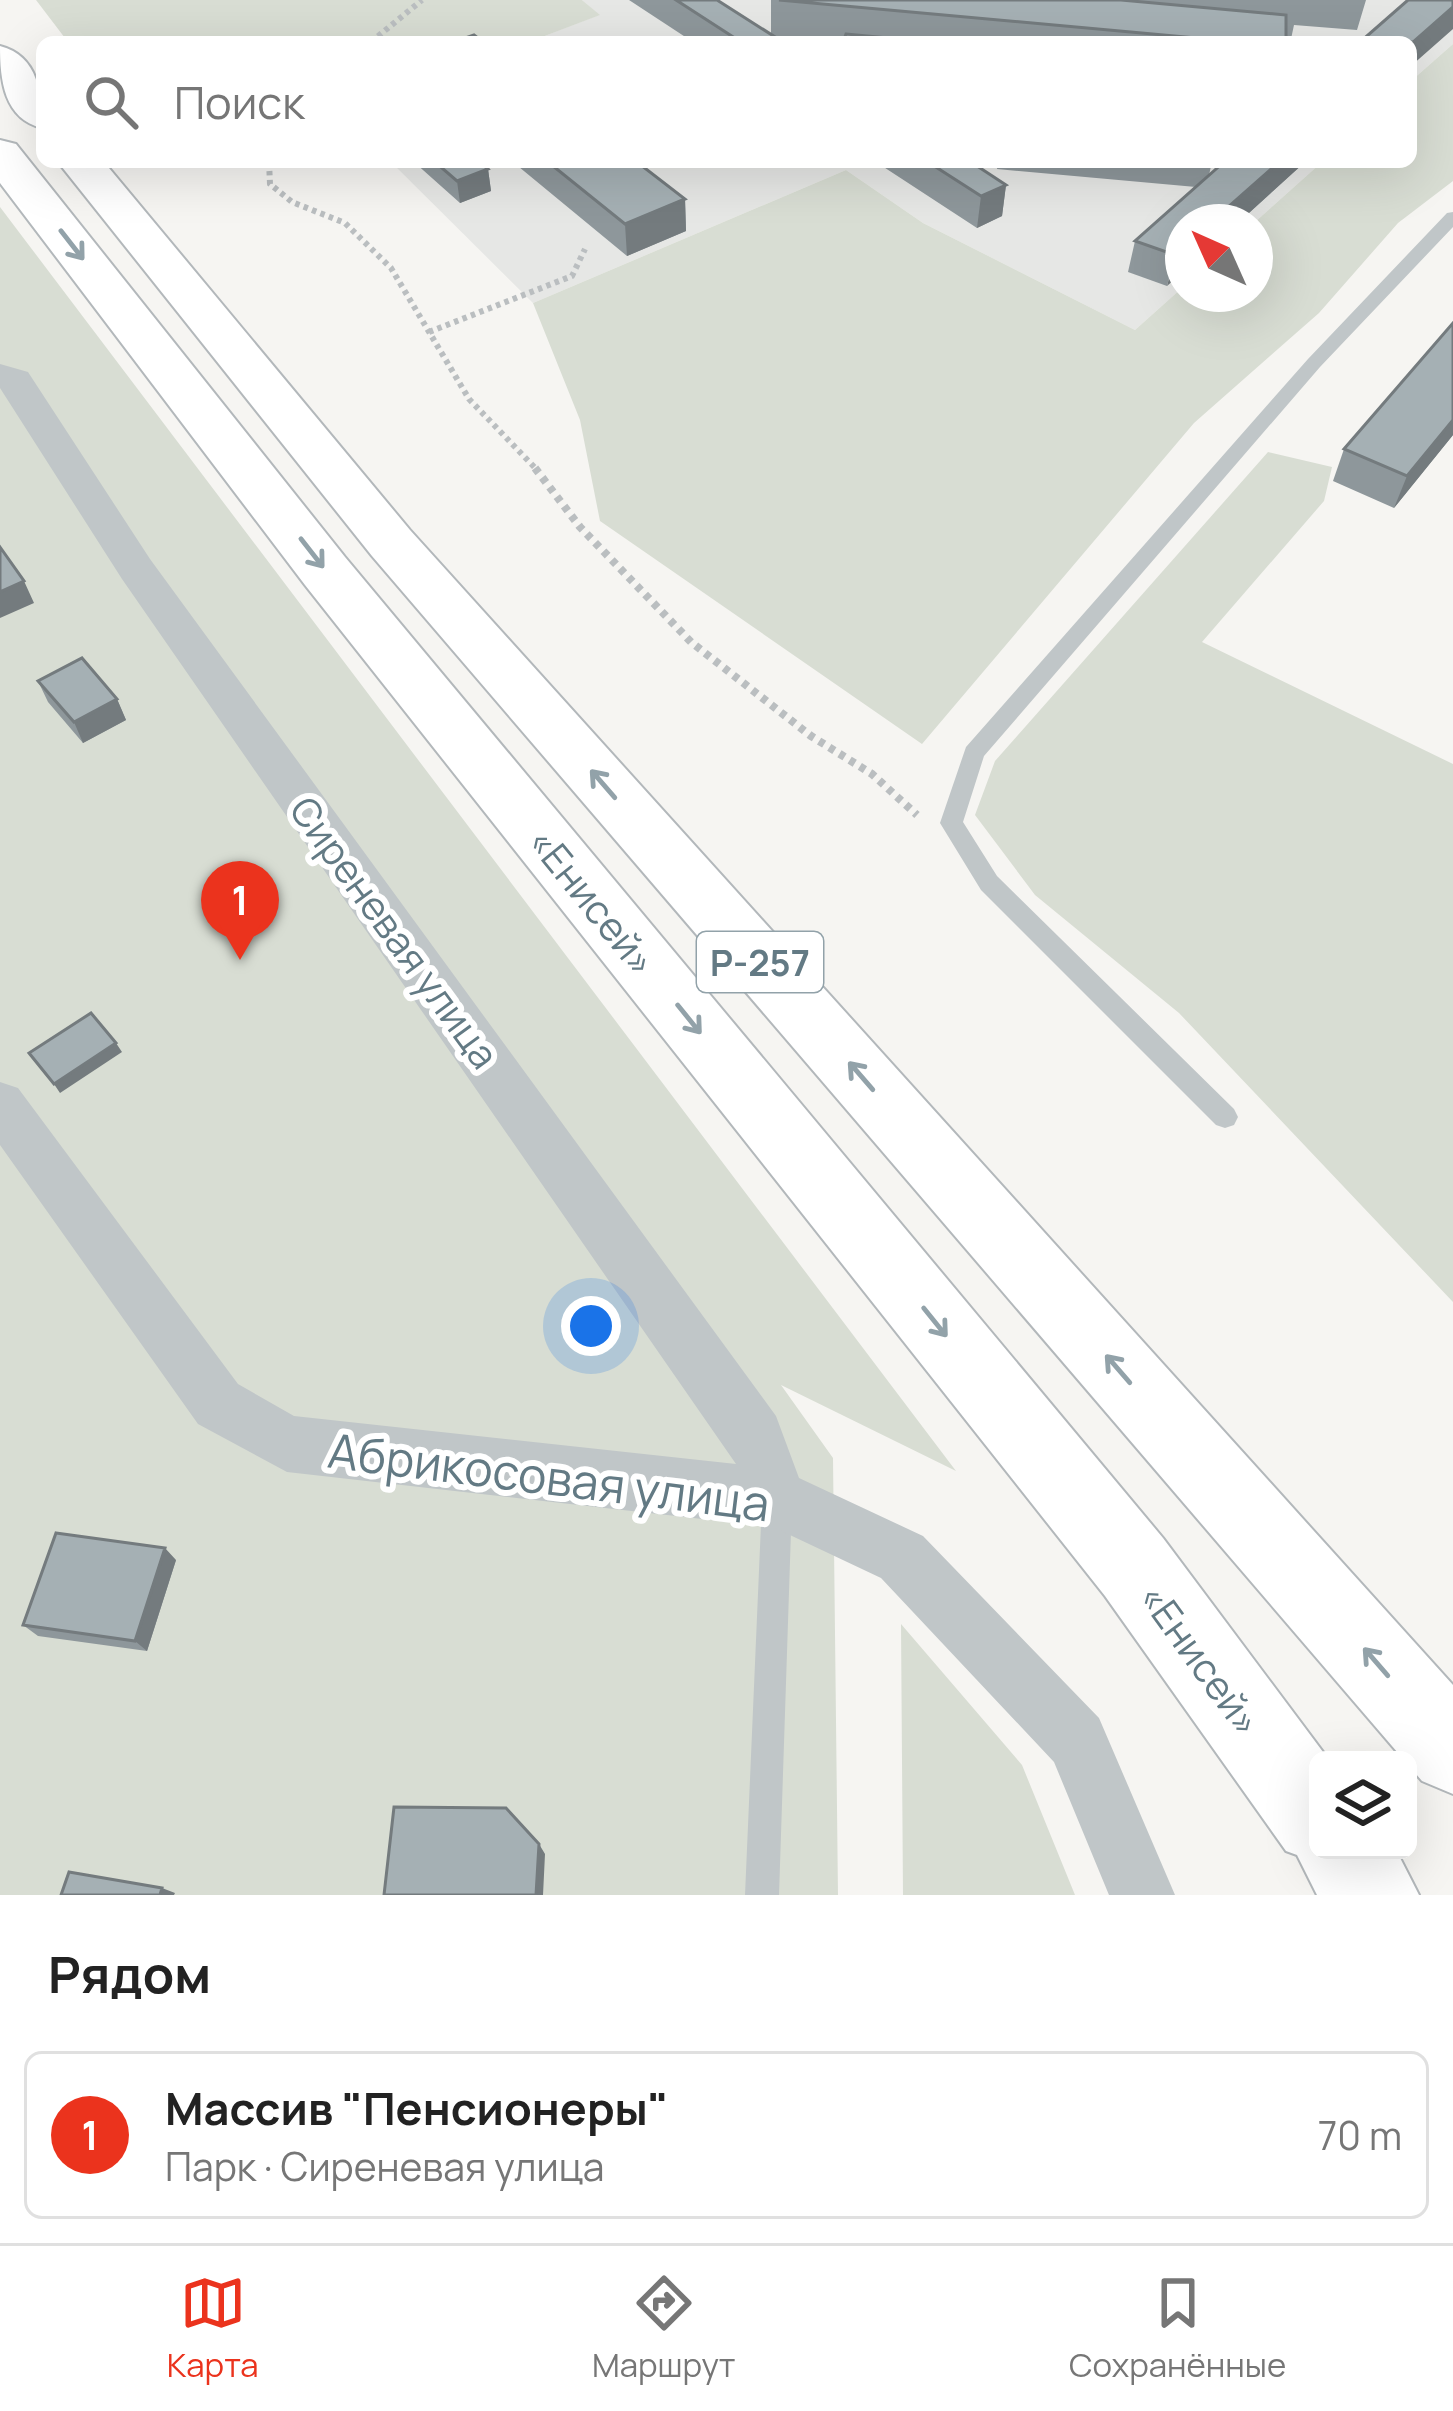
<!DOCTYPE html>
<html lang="ru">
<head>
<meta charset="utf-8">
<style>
	:root { --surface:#fff; --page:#f2f2f2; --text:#222; --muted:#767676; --line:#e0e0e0; --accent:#eb331d }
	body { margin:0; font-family:Manrope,sans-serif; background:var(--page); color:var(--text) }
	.controls { position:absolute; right:36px; bottom:36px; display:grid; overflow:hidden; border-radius:18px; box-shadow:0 12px 48px #0002 }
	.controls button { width:108px; height:108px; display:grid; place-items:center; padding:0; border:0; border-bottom:3px solid var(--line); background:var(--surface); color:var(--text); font:60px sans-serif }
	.compass { position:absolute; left:1165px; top:204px; width:108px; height:108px; border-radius:50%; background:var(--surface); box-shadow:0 12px 48px #0002; rotate:315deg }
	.you { position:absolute; left:591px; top:1326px; width:42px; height:42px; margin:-30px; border:9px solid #fff; border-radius:50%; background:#1a73e8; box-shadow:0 0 0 18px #1a73e833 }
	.badge { display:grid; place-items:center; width:78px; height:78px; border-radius:50%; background:var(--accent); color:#fff; font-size:39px; font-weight:700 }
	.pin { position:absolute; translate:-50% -99px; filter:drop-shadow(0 3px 6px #0008) }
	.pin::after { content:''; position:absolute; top:63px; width:42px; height:36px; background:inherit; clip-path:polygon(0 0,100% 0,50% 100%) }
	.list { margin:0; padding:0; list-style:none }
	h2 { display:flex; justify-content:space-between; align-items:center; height:156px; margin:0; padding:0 48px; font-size:51px }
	h2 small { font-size:39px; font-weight:400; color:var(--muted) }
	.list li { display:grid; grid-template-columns:78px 1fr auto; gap:36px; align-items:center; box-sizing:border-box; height:168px; margin:0 24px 24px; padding:0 24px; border:3px solid var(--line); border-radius:18px }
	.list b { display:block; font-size:45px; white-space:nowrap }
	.list p { margin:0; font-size:39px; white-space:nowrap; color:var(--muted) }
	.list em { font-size:39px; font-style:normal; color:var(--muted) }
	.icon { flex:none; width:66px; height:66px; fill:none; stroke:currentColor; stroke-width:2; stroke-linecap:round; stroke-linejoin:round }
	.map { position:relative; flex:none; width:1453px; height:1895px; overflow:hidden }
	.search { position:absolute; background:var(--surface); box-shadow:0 12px 48px #0002; left:36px; right:36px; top:36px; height:132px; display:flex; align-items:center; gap:30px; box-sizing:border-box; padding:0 42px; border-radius:18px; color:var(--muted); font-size:45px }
	.sheet { height:348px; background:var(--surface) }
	nav { display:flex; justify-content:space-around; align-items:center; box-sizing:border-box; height:168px; border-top:3px solid var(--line); background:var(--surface); font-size:33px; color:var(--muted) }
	nav a { display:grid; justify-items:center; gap:6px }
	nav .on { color:var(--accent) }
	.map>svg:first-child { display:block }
</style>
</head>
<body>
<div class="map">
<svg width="1453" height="1895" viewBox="0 0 1453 1895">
	<rect width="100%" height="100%" fill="#f6f5f2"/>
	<path fill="#e6e7e5" d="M 582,0 L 1453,0 L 1453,44 L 1411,81 L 1411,42 L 529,42 L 599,15 Z
		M 391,162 L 1322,162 L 1255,222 L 1183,222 L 1183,287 L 1135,330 L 923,223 L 846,170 L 533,303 Z"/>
	<path fill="#d8ddd3" d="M 36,0 L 582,0 L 600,15 L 529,42 L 68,42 Z
		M 1453,44 L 1453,181 L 1398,223 L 1319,313 L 1194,423 L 922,744 L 600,521 L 580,420 L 533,303 L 846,170 L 923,223 L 1135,330 L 1183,287 L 1183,294 L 1255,294 L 1255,222 L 1322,162 L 1411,162 L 1411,81 Z
		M 0,207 L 956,1471 L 781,1385 L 833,1458 L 838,1895 L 0,1895 Z
		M 1268,452 L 1332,467 L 1324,501 L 1202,642 L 1453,764 L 1453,1302 L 1179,1013 L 1035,895 L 975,815 L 995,761 Z
		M 901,1624 L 1022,1765 L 1075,1895 L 903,1895 Z"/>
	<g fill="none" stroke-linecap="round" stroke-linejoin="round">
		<defs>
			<path id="highway" d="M 0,46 C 39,56 42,95 42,128 C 4,119 0,80 0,46 Z
				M 0,140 L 16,144 L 345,557 L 1163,1538 L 1329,1760 L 1318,1760 L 1318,1850 L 1396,1850 L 1419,1895 L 1317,1895 L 1297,1855 L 1286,1851 L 1105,1596 L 305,585 L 0,183 Z
				M 58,162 L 104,162 L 410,530 L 1453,1685 L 1453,1794 L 1422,1781 L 372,556 Z"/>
		</defs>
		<use href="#highway" stroke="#b3b8bb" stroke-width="4"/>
		<path stroke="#babec0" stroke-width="6" stroke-dasharray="4.5 4.5" stroke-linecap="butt" d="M 371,42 L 422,0
			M 269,162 L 270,184 L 292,202 L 345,223 L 391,268 L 469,399 L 538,471
			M 429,332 L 572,276 L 585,249"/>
		<path stroke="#babec0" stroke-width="8" stroke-dasharray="6 6" stroke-linecap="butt" d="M 535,468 L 580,527 L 691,642 L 811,736 L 872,774 L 917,815"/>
		<path fill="#c0c6c8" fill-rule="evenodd" d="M 1453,212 L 1453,227 L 1320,367 L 984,756 L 963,822 L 997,876 L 1234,1109 L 1238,1117 L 1234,1125 L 1225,1128 L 1216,1125 L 981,890 L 940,823 L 966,747 L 1308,359 L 1447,213 Z
			M 777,1486 L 787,1491 L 792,1501 L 779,1895 L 745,1895 L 762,1501 L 767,1491 Z"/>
		<path fill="#c0c6c8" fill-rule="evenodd" d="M 0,364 L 28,372 L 150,559 L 776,1416 L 799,1478 L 923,1536 L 1099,1718 L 1175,1895 L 1109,1895 L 1054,1762 L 881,1578 L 773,1527 L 287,1472 L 198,1424 L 0,1145 L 0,1082 L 18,1088 L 238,1384 L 294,1416 L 736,1464 L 122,579 L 0,388 Z"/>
		<use href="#highway" fill="#fff" fill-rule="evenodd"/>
	</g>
	<path fill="#8e979b" d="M 629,0 L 717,0 L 771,34 L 771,0 L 1366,0 L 1357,30 L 1294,25 L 1291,39 L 1286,39 L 1286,42 L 807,42 L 779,39 L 783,42 L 693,42 Z
		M 414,162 L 480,162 L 488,169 L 491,191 L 460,203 Z
		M 513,162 L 637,162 L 685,199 L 686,231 L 627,256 Z
		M 876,162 L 971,162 L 1006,185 L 1002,216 L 977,228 Z
		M 998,162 L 1212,162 L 1209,175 L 1224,162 L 1305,162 L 1239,222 L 1183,222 L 1167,286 L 1128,272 L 1135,241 L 1196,187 L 997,169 Z
		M 1453,435 L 1394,508 L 1333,481 L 1344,449 Z
		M 38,681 L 117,699 L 126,720 L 83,743 L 48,702 Z
		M 176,1560 L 147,1651 L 38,1636 L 23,1625 Z"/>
	<path fill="#747b7e" d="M 1453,7 L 1453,29 L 1411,66 L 1411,44 Z
		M 1279,162 L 1305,162 L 1239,222 L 1211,222 Z
		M 488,169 L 491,191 L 460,203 L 457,181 Z
		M 1006,185 L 1002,216 L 977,228 L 981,196 Z
		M 685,199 L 686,231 L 627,256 L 625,224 Z
		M 1183,247 L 1183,272 L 1167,286 L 1175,255 Z
		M 1453,420 L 1453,435 L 1394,508 L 1407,476 Z
		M 24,581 L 34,603 L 0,618 L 0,592 Z
		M 117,699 L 126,720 L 83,743 L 74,722 Z
		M 116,1043 L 122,1052 L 60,1093 L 54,1084 Z
		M 165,1548 L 176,1560 L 147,1651 L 135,1641 Z
		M 539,1844 L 545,1854 L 543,1895 L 536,1895 Z
		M 162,1888 L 175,1893 L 174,1895 L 160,1895 Z"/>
	<path fill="#a5b0b4" stroke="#747b7e" stroke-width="3" d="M 676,0 L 717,0 L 783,42 L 741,42 Z
		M 779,0 L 1121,0 L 1286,15 L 1286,42 L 1240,42 Z
		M 1408,0 L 1453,0 L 1453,7 L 1411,44 L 1411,42 L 1360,42 Z
		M 846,34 L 930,42 L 843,42 Z
		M 474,35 L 483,42 L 454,42 Z
		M 435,162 L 480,162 L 488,169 L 457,181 Z
		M 548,162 L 637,162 L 685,199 L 625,224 Z
		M 928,162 L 971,162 L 1006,185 L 981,196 Z
		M 1224,162 L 1279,162 L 1211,222 L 1183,222 L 1183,247 L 1175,255 L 1135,241 Z
		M 1453,323 L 1453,420 L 1407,476 L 1344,449 Z
		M 0,547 L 24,581 L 0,592 Z
		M 82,658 L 117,699 L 74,722 L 38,681 Z
		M 91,1013 L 116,1043 L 54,1084 L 29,1053 Z
		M 56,1533 L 165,1548 L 135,1641 L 23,1625 Z
		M 394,1807 L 506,1808 L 539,1844 L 536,1895 L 384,1895 Z
		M 69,1872 L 162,1888 L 160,1895 L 61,1895 Z"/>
	<defs><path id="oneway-shaft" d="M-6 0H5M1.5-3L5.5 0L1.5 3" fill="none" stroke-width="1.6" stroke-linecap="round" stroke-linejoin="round" transform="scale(3)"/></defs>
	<g stroke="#92a2a9">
		<use href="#oneway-shaft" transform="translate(72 245) rotate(52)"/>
		<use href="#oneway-shaft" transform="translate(312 553) rotate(52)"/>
		<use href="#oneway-shaft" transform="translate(603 784) rotate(-131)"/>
		<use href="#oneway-shaft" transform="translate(689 1019) rotate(51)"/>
		<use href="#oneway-shaft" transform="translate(861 1076) rotate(-131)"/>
		<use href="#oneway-shaft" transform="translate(935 1322) rotate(51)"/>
		<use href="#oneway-shaft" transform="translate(1118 1369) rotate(-131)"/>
		<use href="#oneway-shaft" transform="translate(1376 1662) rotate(-131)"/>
	</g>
	<g text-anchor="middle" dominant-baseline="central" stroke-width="12" stroke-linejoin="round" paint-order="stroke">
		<rect fill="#fff" stroke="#92a2a9" stroke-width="3" x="697" y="932" width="126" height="60" rx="9"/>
		<g font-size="36" font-weight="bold" fill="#637a84">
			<text x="760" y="962">Р-257</text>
		</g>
		<g font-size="39" fill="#637a84" stroke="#fff">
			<text transform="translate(593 901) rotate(51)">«Енисей»</text>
			<text transform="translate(395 932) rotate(54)">Сиреневая улица</text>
			<text transform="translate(1201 1659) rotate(54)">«Енисей»</text>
		</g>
		<g font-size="48" fill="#637a84" stroke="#fff">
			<text transform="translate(549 1476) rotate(7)">Абрикосовая улица</text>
		</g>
	</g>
</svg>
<div class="controls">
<button><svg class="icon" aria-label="layers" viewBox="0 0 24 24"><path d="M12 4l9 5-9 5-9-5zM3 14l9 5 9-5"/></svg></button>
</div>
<svg class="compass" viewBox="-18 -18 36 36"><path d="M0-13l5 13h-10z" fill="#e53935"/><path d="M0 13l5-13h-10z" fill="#767676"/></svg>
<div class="you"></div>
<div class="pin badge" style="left:240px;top:960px">1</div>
<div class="search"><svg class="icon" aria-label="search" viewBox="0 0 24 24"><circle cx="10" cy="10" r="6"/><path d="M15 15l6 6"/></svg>Поиск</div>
</div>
<section class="sheet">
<h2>Рядом<small></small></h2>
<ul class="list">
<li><span class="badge">1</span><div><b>Массив &quot;Пенсионеры&quot;</b><p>Парк · Сиреневая улица</p></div><em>70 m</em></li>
</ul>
</section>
<nav>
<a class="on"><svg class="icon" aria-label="map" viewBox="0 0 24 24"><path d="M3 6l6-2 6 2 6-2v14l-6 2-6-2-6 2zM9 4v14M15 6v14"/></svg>Карта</a>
<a><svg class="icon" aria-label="directions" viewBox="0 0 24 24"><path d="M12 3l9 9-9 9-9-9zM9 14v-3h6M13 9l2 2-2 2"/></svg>Маршрут</a>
<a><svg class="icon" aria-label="saved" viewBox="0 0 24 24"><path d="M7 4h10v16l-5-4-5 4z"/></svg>Сохранённые</a>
</nav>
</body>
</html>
